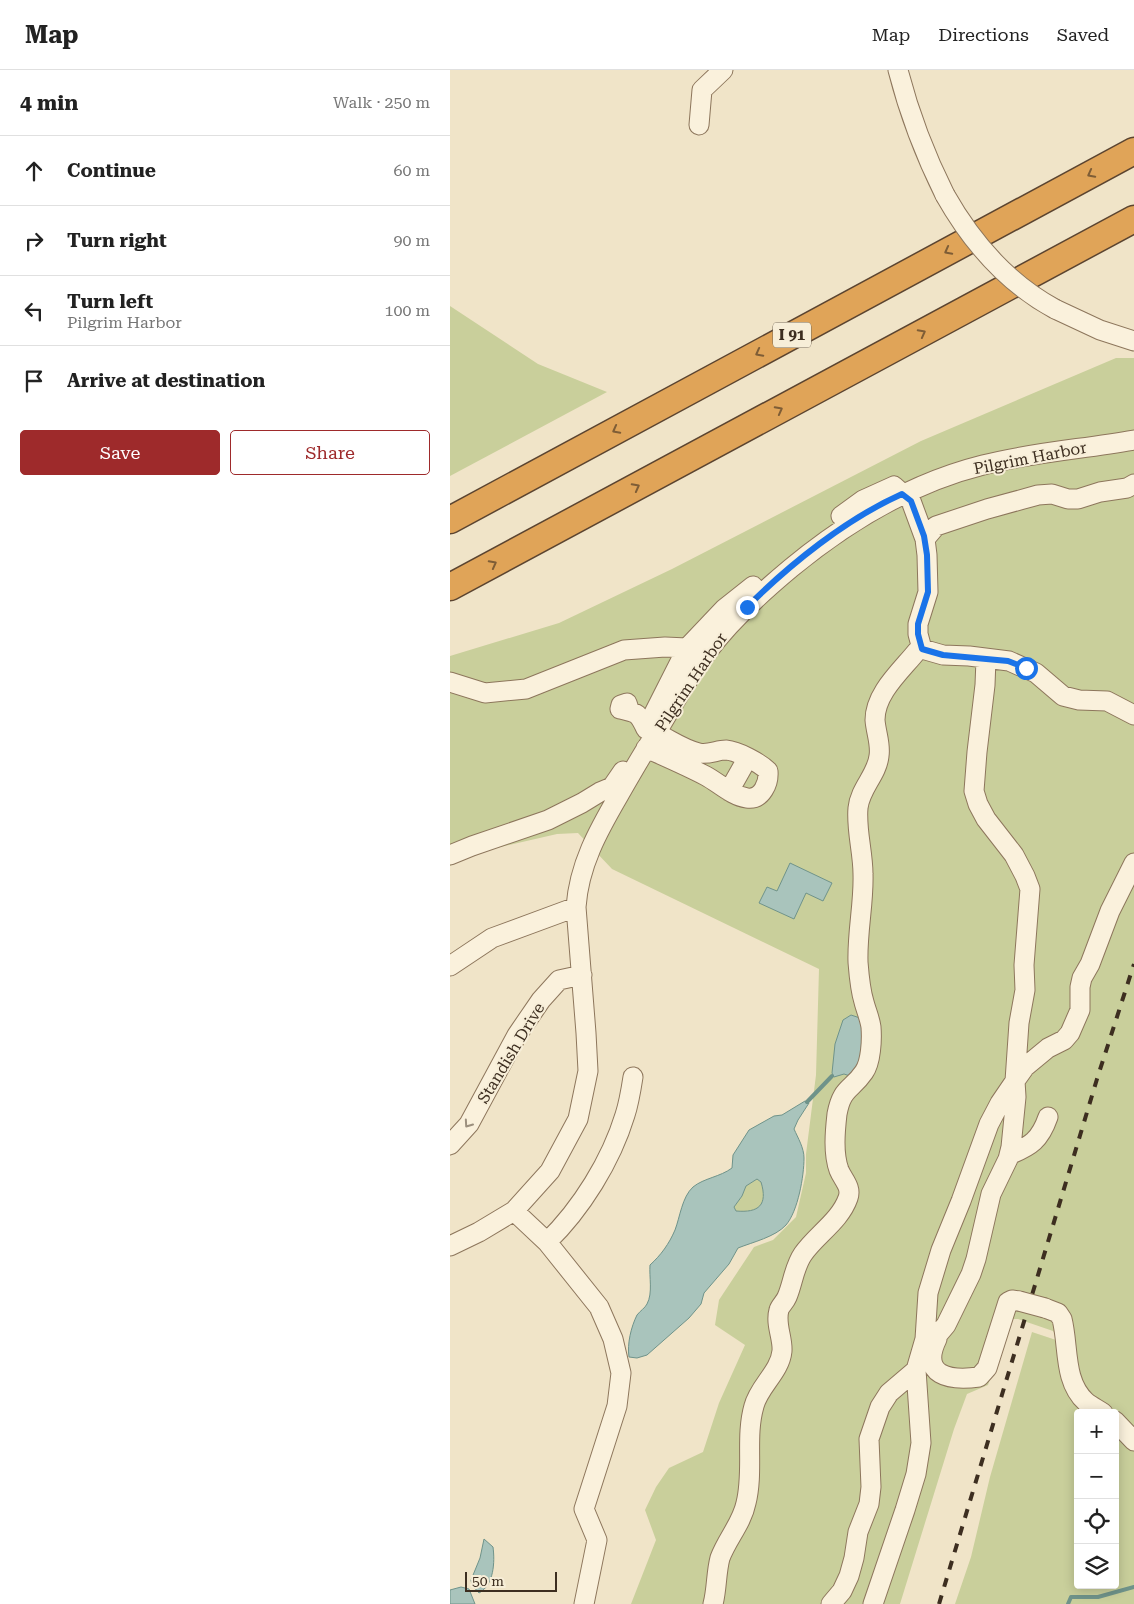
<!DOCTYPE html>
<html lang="en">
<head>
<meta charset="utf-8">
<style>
	:root { --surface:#fff; --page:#f2f2f2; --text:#222; --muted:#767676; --line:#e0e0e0; --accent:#9e2a2b }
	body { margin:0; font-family:"Roboto Serif",serif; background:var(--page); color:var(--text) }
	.controls { position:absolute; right:15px; bottom:15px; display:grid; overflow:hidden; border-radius:5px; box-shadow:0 2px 12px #0003 }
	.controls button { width:45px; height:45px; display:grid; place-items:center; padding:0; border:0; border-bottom:1px solid var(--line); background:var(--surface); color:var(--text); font:25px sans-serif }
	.scale { position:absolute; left:15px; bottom:12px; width:92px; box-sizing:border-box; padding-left:5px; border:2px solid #3d2e20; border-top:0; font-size:14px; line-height:18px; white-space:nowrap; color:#3d2e20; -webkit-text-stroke:4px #f7eed8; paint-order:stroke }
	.stop { position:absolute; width:15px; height:15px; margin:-11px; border:4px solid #1a73e8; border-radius:50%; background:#fff }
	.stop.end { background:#1a73e8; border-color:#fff; box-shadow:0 1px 5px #0008 }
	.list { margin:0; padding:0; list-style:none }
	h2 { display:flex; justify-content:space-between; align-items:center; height:65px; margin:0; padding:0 20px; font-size:21px }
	h2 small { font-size:16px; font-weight:400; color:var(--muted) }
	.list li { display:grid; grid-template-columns:32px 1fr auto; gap:15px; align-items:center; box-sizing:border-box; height:70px; padding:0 20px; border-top:1px solid var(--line) }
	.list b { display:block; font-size:19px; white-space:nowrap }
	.list p { margin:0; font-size:16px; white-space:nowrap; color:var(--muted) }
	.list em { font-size:16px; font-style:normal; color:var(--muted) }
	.actions { display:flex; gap:10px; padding:15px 20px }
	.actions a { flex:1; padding:11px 0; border:1px solid var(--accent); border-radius:5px; text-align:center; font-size:18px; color:var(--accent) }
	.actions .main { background:var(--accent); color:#fff }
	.icon { flex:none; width:28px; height:28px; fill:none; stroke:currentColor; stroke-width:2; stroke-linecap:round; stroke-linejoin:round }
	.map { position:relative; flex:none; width:684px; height:1534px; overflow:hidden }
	header { display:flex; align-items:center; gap:30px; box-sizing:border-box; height:70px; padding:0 25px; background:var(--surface); border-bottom:1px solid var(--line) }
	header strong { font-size:24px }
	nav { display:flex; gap:28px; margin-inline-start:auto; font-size:18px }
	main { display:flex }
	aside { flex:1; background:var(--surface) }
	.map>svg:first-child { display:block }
</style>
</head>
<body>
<header>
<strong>Map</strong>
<nav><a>Map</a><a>Directions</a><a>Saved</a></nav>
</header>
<main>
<aside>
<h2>4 min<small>Walk · 250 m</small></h2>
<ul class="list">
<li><svg class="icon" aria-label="ahead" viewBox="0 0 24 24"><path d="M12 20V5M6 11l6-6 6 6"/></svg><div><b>Continue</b></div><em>60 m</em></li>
<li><svg class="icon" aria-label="right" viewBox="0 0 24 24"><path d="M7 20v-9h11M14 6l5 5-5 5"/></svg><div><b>Turn right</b></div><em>90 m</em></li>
<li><svg class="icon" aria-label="left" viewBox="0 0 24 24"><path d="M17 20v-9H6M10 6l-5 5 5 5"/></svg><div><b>Turn left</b><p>Pilgrim Harbor</p></div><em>100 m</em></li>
<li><svg class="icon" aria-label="arrive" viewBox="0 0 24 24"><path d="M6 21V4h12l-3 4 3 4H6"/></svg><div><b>Arrive at destination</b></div></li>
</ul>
<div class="actions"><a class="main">Save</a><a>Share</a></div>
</aside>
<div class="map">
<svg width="684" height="1534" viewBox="0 0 684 1534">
	<rect width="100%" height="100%" fill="#f0e4c8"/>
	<path fill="#c9cf9b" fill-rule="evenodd" d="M 0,236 L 88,294 L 157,322 L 0,406 Z
		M 666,288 L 684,288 L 684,1534 L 505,1534 L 521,1487 L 540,1407 L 582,1262 L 609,1271 L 603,1261 L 568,1249 L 560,1249 L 538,1315 L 517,1324 L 504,1359 L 450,1534 L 181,1534 L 206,1470 L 195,1440 L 206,1417 L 219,1398 L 253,1382 L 269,1333 L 295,1275 L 265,1255 L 269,1230 L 304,1177 L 323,1170 L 346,1147 L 356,1103 L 356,1084 L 366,1005 L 369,899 L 162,799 L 128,763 L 107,764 L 16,785 L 0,796 L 0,586 L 109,553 L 222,499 L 471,371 ZM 628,1343 L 665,1343 L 665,1515 L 628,1515 Z
		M 307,1109 L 311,1112 C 318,1135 310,1143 286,1141 L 284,1137 L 292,1126 L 296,1116 Z"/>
	<path fill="#a9c4bc" stroke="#6f938a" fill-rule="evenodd" d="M 340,793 L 382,813 L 373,831 L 356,823 L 344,849 L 309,833 L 317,817 L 327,821 Z
		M 401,945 L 410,948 L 414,953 L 412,991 L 400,1006 L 394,1004 L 384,1007 L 382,1003 L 385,974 L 393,950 Z
		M 355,1031 L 359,1033 L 348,1050 L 344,1059 C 348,1068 354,1078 354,1088 C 354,1106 348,1141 336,1155 C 325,1167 303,1172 288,1178 L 279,1194 L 254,1223 L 251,1234 L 239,1248 L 197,1285 L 187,1288 L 179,1287 C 177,1274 181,1257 187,1245 C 190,1241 195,1238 197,1234 C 203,1223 199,1207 200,1195 C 211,1185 219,1174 225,1160 C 230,1147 232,1127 243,1117 C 254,1108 270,1107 282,1098 L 283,1085 L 299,1060 L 324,1046 L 332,1045 ZM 307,1109 L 311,1112 C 318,1135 309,1143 286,1141 L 284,1137 L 292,1126 L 296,1116 Z
		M 34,1469 L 43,1477 C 45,1492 44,1515 29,1523 L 22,1515 L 21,1510 L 30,1488 Z
		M 11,1517 L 19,1519 L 25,1534 L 0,1534 L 0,1520 Z"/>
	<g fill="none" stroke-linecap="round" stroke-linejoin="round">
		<path stroke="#6f938a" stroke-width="4" d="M 357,1032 L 382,1006
			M 618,1534 L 621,1527 L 648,1527 L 684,1517"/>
		<defs>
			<path id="minor" d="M 448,0 C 459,43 475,85 495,125
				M 249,55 L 252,20 L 273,0
				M 605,239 L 650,260 L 684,271
				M 391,446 L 413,430 L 444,416 L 461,431 L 475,469 L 477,485 L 478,522 L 468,554 L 468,564 L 472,579
				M 475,469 L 486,456 L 537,439 L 588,425 L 602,424 L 618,429 L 628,429 L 650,422 L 677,418 L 684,414
				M 472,579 L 493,585 L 519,586 L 559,591 L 586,603 L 613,626 L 629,630 L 657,631 L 684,645
				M 0,612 L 35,623 L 76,619 L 174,580 L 215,577 L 237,578
				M 179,639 L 177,633 L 171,635 L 170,639 C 187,643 188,642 196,659
				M 198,655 L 237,578 L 274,539 L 303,516
				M 196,678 C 216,687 237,696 256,706 C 269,713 282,726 297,728 C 312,730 319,713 318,701 C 310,693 288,681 276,680 C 267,680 259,685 249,683 C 234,680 219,669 206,663
				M 279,721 L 297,689
				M 0,785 L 22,776 L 98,750 L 132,733 L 150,722 L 162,717 L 173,701
				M 0,896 L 42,868 L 126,837
				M 0,1075 L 19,1054 L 67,965 L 91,930 L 109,910 L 132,905
				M 559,1085 C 581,1076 590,1070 598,1047
				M 64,1141 L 97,1172 L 149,1237 L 163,1269 L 171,1303 L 167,1336 L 134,1439 L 147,1470 L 134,1534
				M 97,1172 C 131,1139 161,1091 175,1045 C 179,1033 181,1020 183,1007
				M 0,1176 L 29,1162 L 64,1141 L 100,1101 L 128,1049 L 138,1001 L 136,963 L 126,837 C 129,795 148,761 169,725 C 180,706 191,686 203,668 C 221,639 237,608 258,581 C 281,550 311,523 341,498 C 398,451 461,413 533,395 C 583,382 634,379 684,370
				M 595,1238 L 608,1243 L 612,1249 C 619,1276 613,1311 636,1332 C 641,1336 647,1339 653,1343
				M 487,1269 C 469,1306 500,1311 529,1307 L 537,1298 L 558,1232 L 562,1230 L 569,1231
				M 473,1276 L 485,1268 L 496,1255 L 521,1204 L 526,1189 L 541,1124 L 558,1089 L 561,1077 L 566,1027 L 565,1011 L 575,997 L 598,978 L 614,970 L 620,963 L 630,940 L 630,917 L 632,908 L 640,894 L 660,841 L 684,793
				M 665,1351 L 684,1371
				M 263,1534 C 267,1519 266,1503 270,1488 C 277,1469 292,1453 296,1433 C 304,1401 295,1367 304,1336 C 309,1316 330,1302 332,1281 C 333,1268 325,1254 329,1240 C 330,1236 335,1232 337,1227 C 343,1213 344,1197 353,1184 C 366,1165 390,1151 398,1128 C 402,1117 393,1110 389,1100 C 383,1083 385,1062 387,1044 C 392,1017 401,1021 414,1002 C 421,992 422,970 421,957 C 420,949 416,940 414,932 C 410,919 409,905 408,892 C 407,862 414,833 413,804 C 413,782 406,760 408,738 C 410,718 427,705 429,686 C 431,674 426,663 425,650 C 425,623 451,601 467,581 L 472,579
				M 381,1534 L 392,1521 L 399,1506 L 404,1488 L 408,1462 L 419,1434 L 421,1417 L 419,1369 L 430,1337 L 439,1323 L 466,1300 L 475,1269 L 478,1223 L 491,1180 L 511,1131 L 539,1054 L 550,1033 L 565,1011 L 569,953 L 575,920 L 574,895 L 580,819 L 575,806 L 564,785 L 536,749 L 528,734 L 524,721 L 527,682 L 535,615 L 536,589
				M 423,1534 L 455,1440 L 466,1404 L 471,1373 L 466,1300"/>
			<path id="highway" d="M 0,450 L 684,81
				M 0,517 L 684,149"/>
		</defs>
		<use href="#minor" stroke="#8d765c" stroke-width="21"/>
		<use href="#highway" stroke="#5b4430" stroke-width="29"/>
		<use href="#minor" stroke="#faf1dc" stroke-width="19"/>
		<use href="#highway" stroke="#e0a458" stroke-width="26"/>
		<path stroke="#3d2e20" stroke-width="4" stroke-dasharray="9 9" stroke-linecap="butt" d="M 489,1534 L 647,1009 L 684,894"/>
		<defs>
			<path id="minor-bridge" d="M 495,125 C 521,171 557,213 605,239
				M 569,1231 L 595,1238"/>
		</defs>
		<use href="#minor-bridge" stroke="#8d765c" stroke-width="21" stroke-linecap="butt"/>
		<use href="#minor-bridge" stroke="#faf1dc" stroke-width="19"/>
	</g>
	<defs><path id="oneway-chevron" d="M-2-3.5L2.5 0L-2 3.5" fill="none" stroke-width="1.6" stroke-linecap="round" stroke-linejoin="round" transform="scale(1.25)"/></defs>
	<g stroke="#7e5d36">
		<use href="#oneway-chevron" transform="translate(641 104) rotate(152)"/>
		<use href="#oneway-chevron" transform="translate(498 181) rotate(152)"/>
		<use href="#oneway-chevron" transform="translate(472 263) rotate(-28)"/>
		<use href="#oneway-chevron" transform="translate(309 283) rotate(152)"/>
		<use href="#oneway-chevron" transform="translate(329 340) rotate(-28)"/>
		<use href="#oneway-chevron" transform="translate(166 360) rotate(152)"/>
		<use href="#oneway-chevron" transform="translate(186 417) rotate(-28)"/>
		<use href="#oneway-chevron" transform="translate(43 494) rotate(-28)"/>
	</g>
	<use stroke="#9c907e" href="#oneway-chevron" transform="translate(18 1054) rotate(125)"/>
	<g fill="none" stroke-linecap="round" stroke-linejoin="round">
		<path stroke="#1a73e8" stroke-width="6" d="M 297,537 C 340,494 396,449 452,424 L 461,431 L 474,466 L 477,485 L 478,522 L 468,554 L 468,564 L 472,579 L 493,585 L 558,591 L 576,598"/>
	</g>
	<g text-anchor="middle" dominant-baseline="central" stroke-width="4" stroke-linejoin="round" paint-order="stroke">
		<rect fill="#f7eed8" stroke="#756857" stroke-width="1" x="323" y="252.5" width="38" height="25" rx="4"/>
		<g font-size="15" font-weight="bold" fill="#3d2e20">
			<text x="342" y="265">I 91</text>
		</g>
		<g font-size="16" fill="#3d2e20" stroke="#f7eed8">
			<text transform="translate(580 388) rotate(-11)">Pilgrim Harbor</text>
			<text transform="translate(241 612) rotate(-56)">Pilgrim Harbor</text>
			<text transform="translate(61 983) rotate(-59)">Standish Drive</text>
		</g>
	</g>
</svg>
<div class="controls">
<button>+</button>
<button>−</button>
<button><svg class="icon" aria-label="locate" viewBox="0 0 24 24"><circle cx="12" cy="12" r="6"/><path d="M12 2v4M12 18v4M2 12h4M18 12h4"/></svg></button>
<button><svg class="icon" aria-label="layers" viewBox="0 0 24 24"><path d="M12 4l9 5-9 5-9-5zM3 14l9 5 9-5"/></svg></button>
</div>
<div class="scale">50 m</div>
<div class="stop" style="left:576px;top:598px"></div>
<div class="stop end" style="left:297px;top:537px"></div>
</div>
</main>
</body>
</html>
